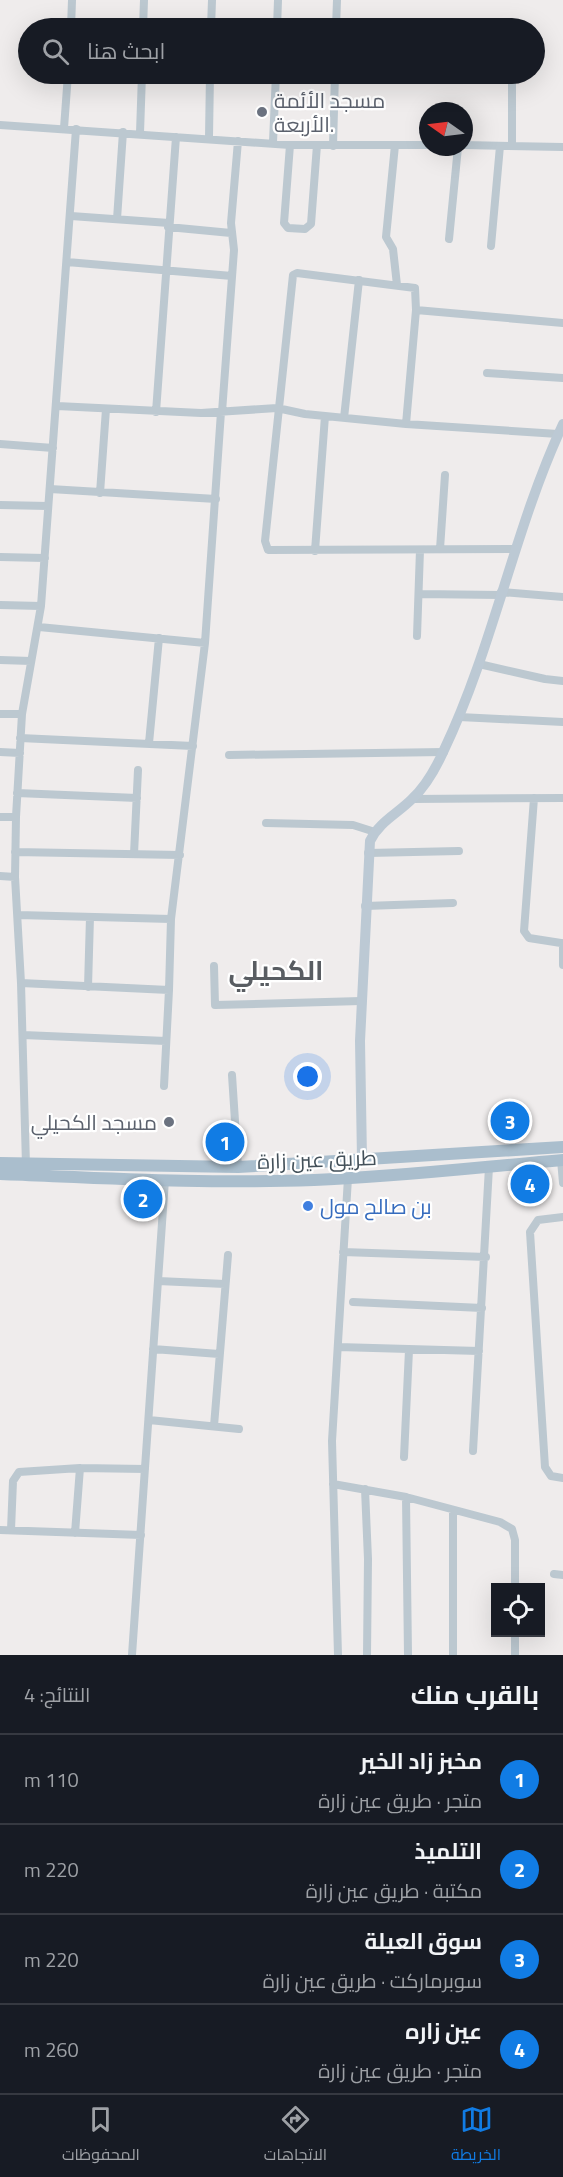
<!DOCTYPE html>
<html lang="ar">
<head>
<meta charset="utf-8">
<style>
	:root { --surface:#171b24; --page:#242831; --text:#f1f3f6; --muted:#9ea1a6; --line:#363941; --accent:#117ce4 }
	body { margin:0; font-family:"Titillium Web",Cairo,sans-serif; background:var(--page); color:var(--text); direction:rtl }
	.controls { position:absolute; right:18px; bottom:18px; display:grid; overflow:hidden; border-radius:0px; box-shadow:0 6px 24px #0002 }
	.controls button { width:54px; height:54px; display:grid; place-items:center; padding:0; border:0; border-bottom:2px solid var(--line); background:var(--surface); color:var(--text); font:30px sans-serif }
	.compass { position:absolute; left:419px; top:102px; width:54px; height:54px; border-radius:50%; background:var(--surface); box-shadow:0 6px 24px #0002; rotate:284deg }
	.you { position:absolute; left:308px; top:1077px; width:21px; height:21px; margin:-15px; border:4px solid #fff; border-radius:50%; background:#1a73e8; box-shadow:0 0 0 9px #1a73e833 }
	.badge { display:grid; place-items:center; width:39px; height:39px; border-radius:50%; background:var(--accent); color:#fff; font-size:20px; font-weight:700 }
	.pin { position:absolute; translate:-50% -50%; border:3px solid #fff; box-shadow:0 2px 6px #0006 }
	.list { margin:0; padding:0; list-style:none }
	h2 { display:flex; justify-content:space-between; align-items:center; height:78px; margin:0; padding:0 24px; font-size:26px }
	h2 small { font-size:20px; font-weight:400; color:var(--muted) }
	.list li { display:grid; grid-template-columns:39px 1fr auto; gap:18px; align-items:center; box-sizing:border-box; height:90px; padding:0 24px; border-top:2px solid var(--line) }
	.list b { display:block; font-size:22px; white-space:nowrap }
	.list p { margin:0; font-size:20px; white-space:nowrap; color:var(--muted) }
	.list em { font-size:20px; font-style:normal; color:var(--muted) }
	.icon { flex:none; width:33px; height:33px; fill:none; stroke:currentColor; stroke-width:2; stroke-linecap:round; stroke-linejoin:round }
	.map { position:relative; flex:none; width:563px; height:1655px; overflow:hidden; direction:ltr }
	.search { position:absolute; background:var(--surface); box-shadow:0 6px 24px #0002; left:18px; right:18px; top:18px; height:66px; display:flex; align-items:center; gap:15px; box-sizing:border-box; padding:0 21px; border-radius:33px; color:var(--muted); font-size:22px }
	.sheet { height:438px; background:var(--surface) }
	nav { display:flex; justify-content:space-around; align-items:center; box-sizing:border-box; height:84px; border-top:2px solid var(--line); background:var(--surface); font-size:16px; color:var(--muted) }
	nav a { display:grid; justify-items:center; gap:3px }
	nav .on { color:var(--accent) }
	.map>svg:first-child { display:block }
</style>
</head>
<body>
<div class="map">
<svg width="563" height="1655" viewBox="0 0 563 1655">
	<rect width="100%" height="100%" fill="#efecec"/>
	<g fill="none" stroke-linecap="round" stroke-linejoin="round">
		<path stroke="#bcc8d0" stroke-width="8" d="M 71,28 L 72,0
			M 143,28 L 144,0
			M 211,28 L 212,0
			M 277,28 L 278,0
			M 336,28 L 337,0
			M 0,125 L 290,145 L 428,145
			M 64,128 L 68,74
			M 140,133 L 142,74
			M 209,137 L 210,74
			M 273,142 L 276,74
			M 290,145 L 284,223 L 288,228 L 305,229 L 311,224 L 317,145
			M 395,145 L 386,237 L 393,249 L 397,285
			M 464,145 L 563,147
			M 333,146 L 335,74
			M 512,146 L 512,78
			M 71,216 L 169,223
			M 117,219 L 123,132
			M 168,227 L 231,233
			M 449,239 L 458,147
			M 491,246 L 500,146
			M 67,262 L 232,276
			M 416,310 L 563,323
			M 487,373 L 563,378
			M 57,406 L 201,413 L 277,408 L 305,414 L 406,424 L 558,434
			M 156,412 L 176,137
			M 222,412 L 234,250 L 231,223 L 238,141
			M 344,418 L 359,280
			M 406,424 L 416,310 L 415,288 L 297,273 L 293,275 L 265,541 L 268,550 L 515,549
			M 0,444 L 53,448
			M 50,489 L 216,499
			M 100,493 L 106,409
			M 0,505 L 48,506
			M 440,549 L 445,475
			M 315,551 L 325,416
			M 0,557 L 45,558
			M 501,592 L 563,597
			M 419,594 L 500,595
			M 0,605 L 41,606
			M 39,627 L 205,643
			M 417,636 L 420,550
			M 0,660 L 31,661
			M 479,664 L 545,679 L 563,681
			M 0,714 L 22,714
			M 459,717 L 563,722
			M 20,738 L 193,746
			M 149,743 L 159,638
			M 0,752 L 20,753
			M 229,755 L 444,752
			M 17,793 L 137,798
			M 534,798 L 524,931 L 529,938 L 561,943
			M 412,799 L 563,798
			M 0,817 L 16,817
			M 266,823 L 353,825 L 375,832
			M 15,852 L 180,855
			M 368,853 L 459,851
			M 134,854 L 138,770
			M 0,876 L 15,877
			M 365,906 L 453,903
			M 18,915 L 171,919
			M 563,943 L 563,965
			M 214,966 L 215,1005 L 361,1001
			M 21,983 L 169,990 L 171,919 L 205,643 L 221,412
			M 88,987 L 90,917
			M 23,1035 L 166,1041
			M 232,1075 L 238,1167
			M 164,1086 L 169,990
			M 561,1160 L 563,1183
			M 26,1165 L 21,983 L 15,877 L 16,817 L 22,714 L 41,606 L 76,129
			M 563,1217 L 538,1220 L 530,1232 L 545,1467 L 551,1476 L 563,1478
			M 343,1252 L 486,1257
			M 158,1281 L 225,1284
			M 353,1302 L 482,1308
			M 338,1347 L 479,1351
			M 153,1349 L 219,1354
			M 149,1420 L 239,1429
			M 214,1426 L 228,1255
			M 473,1451 L 489,1167
			M 404,1457 L 409,1350
			M 333,1484 L 406,1497 L 500,1522 L 512,1529 L 515,1540 L 515,1588
			M 365,1489 L 368,1559 L 367,1655
			M 406,1497 L 408,1655
			M 0,1530 L 141,1535
			M 11,1530 L 13,1481 L 19,1472 L 80,1468 L 145,1469
			M 75,1533 L 80,1468
			M 554,1574 L 563,1575
			M 515,1632 L 515,1655
			M 132,1655 L 165,1180
			M 338,1655 L 332,1441 L 348,1178
			M 453,1655 L 453,1510"/>
		<path stroke="#bcc9d4" stroke-width="10" d="M 362,1159 L 360,1041 L 370,841 C 379,822 397,814 412,799 C 426,786 436,768 444,750 C 494,645 514,529 563,424"/>
		<path stroke="#aabecd" stroke-width="12" d="M 0,1163 L 238,1167 L 563,1147
			M 0,1174 C 105,1178 209,1184 314,1180 C 397,1177 480,1167 563,1160"/>
	</g>
	<g fill="#6b7280" stroke="#fff" stroke-width="2">
		<circle cx="262" cy="112" r="6"/>
		<circle cx="169" cy="1122" r="6"/>
	</g>
	<circle fill="#3f7fe0" stroke="#fff" stroke-width="2" cx="308" cy="1206" r="6"/>
	<g text-anchor="middle" dominant-baseline="central" stroke-width="4.5" stroke-linejoin="round" paint-order="stroke">
		<g font-size="21" fill="#5b616d" stroke="#fff" text-anchor="start">
			<text x="274" y="100">مسجد الأئمة<tspan x="274" dy="24">الأربعة.</tspan></text>
			<text x="157" y="1122" text-anchor="end">مسجد الكحيلي</text>
		</g>
		<g font-size="21" fill="#44515a" stroke="#fff">
			<text transform="translate(317 1159) rotate(-2)">طريق عين زارة</text>
		</g>
		<g font-size="21" fill="#366cbe" stroke="#fff" text-anchor="start">
			<text x="320" y="1206">بن صالح مول</text>
		</g>
		<g font-size="27" font-weight="bold" fill="#595d62" stroke="#fff">
			<text x="276" y="969">الكحيلي</text>
		</g>
	</g>
</svg>
<div class="controls">
<button><svg class="icon" aria-label="locate" viewBox="0 0 24 24"><circle cx="12" cy="12" r="6"/><path d="M12 2v4M12 18v4M2 12h4M18 12h4"/></svg></button>
</div>
<svg class="compass" viewBox="-18 -18 36 36"><path d="M0-13l5 13h-10z" fill="#e53935"/><path d="M0 13l5-13h-10z" fill="#9ea1a6"/></svg>
<div class="you"></div>
<div class="pin badge" style="left:225px;top:1142px">1</div>
<div class="pin badge" style="left:143px;top:1199px">2</div>
<div class="pin badge" style="left:510px;top:1121px">3</div>
<div class="pin badge" style="left:530px;top:1184px">4</div>
<div class="search"><svg class="icon" aria-label="search" viewBox="0 0 24 24"><circle cx="10" cy="10" r="6"/><path d="M15 15l6 6"/></svg>ابحث هنا</div>
</div>
<section class="sheet">
<h2>بالقرب منك<small>النتائج: 4</small></h2>
<ul class="list">
<li><span class="badge">1</span><div><b>مخبز زاد الخير</b><p>متجر · طريق عين زارة</p></div><em>110 m</em></li>
<li><span class="badge">2</span><div><b>التلميذ</b><p>مكتبة · طريق عين زارة</p></div><em>220 m</em></li>
<li><span class="badge">3</span><div><b>سوق العيلة</b><p>سوبرماركت · طريق عين زارة</p></div><em>220 m</em></li>
<li><span class="badge">4</span><div><b>عين زاره</b><p>متجر · طريق عين زارة</p></div><em>260 m</em></li>
</ul>
</section>
<nav>
<a class="on"><svg class="icon" aria-label="map" viewBox="0 0 24 24"><path d="M3 6l6-2 6 2 6-2v14l-6 2-6-2-6 2zM9 4v14M15 6v14"/></svg>الخريطة</a>
<a><svg class="icon" aria-label="directions" viewBox="0 0 24 24"><path d="M12 3l9 9-9 9-9-9zM9 14v-3h6M13 9l2 2-2 2"/></svg>الاتجاهات</a>
<a><svg class="icon" aria-label="saved" viewBox="0 0 24 24"><path d="M7 4h10v16l-5-4-5 4z"/></svg>المحفوظات</a>
</nav>
</body>
</html>
